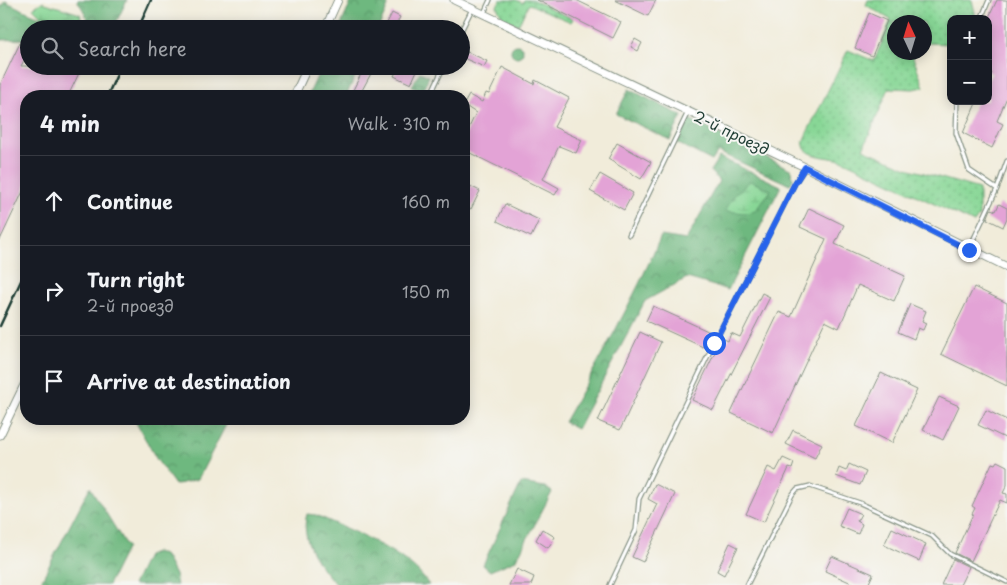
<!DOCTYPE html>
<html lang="en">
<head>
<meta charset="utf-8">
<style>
	:root { --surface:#171b24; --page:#242831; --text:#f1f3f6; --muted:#9ea1a6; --line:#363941 }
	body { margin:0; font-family:"Playpen Sans",sans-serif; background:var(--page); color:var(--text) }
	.controls { position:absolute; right:15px; top:15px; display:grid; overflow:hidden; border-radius:10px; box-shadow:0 2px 12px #0003 }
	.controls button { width:45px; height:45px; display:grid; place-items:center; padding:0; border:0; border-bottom:1px solid var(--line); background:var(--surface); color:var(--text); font:25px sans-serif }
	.compass { position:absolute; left:887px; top:15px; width:45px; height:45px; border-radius:50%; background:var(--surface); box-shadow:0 2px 12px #0003; rotate:356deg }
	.stop { position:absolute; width:15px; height:15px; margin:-11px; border:4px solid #2563eb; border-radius:50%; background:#fff }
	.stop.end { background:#2563eb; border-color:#fff; box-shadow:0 1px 5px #0008 }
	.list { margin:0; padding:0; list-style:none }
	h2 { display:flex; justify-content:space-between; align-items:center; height:65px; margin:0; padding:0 20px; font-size:21px }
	h2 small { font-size:16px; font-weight:400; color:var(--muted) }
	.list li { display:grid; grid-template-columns:32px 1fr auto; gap:15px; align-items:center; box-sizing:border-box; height:90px; padding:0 20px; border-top:1px solid var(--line) }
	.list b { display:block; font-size:19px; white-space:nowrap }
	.list p { margin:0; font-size:16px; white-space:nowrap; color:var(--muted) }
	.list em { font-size:16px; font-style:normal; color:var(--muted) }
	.icon { flex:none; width:28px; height:28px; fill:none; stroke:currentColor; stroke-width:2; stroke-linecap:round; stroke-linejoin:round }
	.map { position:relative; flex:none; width:1007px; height:585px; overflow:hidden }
	.search { position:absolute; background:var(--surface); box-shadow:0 2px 12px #0003; left:20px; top:20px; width:450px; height:55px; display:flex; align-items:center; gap:12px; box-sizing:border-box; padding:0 18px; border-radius:28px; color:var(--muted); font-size:19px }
	.panel { position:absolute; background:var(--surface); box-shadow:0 2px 12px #0003; left:20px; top:90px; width:450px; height:335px; border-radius:20px }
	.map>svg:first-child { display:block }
</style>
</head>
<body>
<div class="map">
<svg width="1007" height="585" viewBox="0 0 1007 585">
	<defs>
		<pattern id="grass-dots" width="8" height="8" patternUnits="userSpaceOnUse" patternTransform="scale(1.25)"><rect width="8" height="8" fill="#88d796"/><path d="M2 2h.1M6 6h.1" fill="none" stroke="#75b982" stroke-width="1.8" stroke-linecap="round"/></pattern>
		<pattern id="forest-crowns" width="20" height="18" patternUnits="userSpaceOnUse" patternTransform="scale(1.25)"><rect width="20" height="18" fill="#6eb87f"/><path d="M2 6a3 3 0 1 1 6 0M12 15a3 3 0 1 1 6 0" fill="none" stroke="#5a9769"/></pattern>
		<pattern id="wetland-marsh" width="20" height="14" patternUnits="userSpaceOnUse" patternTransform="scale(1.25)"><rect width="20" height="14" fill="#88d796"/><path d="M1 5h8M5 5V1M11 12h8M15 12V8" fill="none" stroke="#75b982"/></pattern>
	</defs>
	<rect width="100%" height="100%" fill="#f6f6f2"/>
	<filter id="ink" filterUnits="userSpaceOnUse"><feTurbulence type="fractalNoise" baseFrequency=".02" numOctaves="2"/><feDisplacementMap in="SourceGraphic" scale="10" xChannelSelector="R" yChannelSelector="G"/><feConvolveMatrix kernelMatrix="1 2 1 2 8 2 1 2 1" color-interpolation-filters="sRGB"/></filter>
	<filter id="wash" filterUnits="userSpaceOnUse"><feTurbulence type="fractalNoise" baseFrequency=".0096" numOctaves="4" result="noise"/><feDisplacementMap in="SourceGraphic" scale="20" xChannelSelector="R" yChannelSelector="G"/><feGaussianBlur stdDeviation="1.12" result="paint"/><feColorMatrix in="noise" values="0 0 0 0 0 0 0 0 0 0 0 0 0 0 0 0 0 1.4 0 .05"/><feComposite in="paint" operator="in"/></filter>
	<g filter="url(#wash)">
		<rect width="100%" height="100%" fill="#f1ecda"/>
		<path fill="url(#grass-dots)" stroke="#548a65" d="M 500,0 L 516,0 L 523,3 L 524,0 L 533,0 L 573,19 L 571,22 L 529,4 L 518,25 L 502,17 L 497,6 Z
			M 868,0 L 972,0 L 976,17 L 975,19 L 951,19 L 951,44 L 927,43 L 925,45 L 924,22 L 894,22 L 894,52 L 917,53 L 913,57 L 924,87 L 913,89 L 889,88 L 863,149 L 907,168 L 979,189 L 979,216 L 974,223 L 842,160 L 813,155 L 805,149 L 803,142 L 806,135 L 848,50 L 874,61 L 891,20 L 866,5 Z"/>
		<path fill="url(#forest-crowns)" stroke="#467a5a" d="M 77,0 L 127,0 L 113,29 L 29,29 L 29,39 L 0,40 L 0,8 L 5,1 C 29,13 62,30 88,21 L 85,13 Z
			M 352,0 L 386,0 L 388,6 L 378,29 L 339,29 Z
			M511 51a6 6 0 1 1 12 0a6 6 0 1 1-12 0Z
			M 322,66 L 360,66 L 346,96 L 308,96 Z
			M 420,72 L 429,76 L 422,92 L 412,86 Z
			M 629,89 L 682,116 L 670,140 L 616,114 Z
			M 689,119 L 792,170 L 793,179 L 790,185 L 718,152 L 712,161 L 677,143 Z
			M 719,157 L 781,186 L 728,290 L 687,278 L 645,301 L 577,429 L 564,422 C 599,361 633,301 661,236 L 686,240 L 719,181 L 710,171 Z
			M 134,419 L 229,419 L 198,479 L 175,485 L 157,460 Z
			M 521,483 L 545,487 L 552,492 L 516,560 L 490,571 L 483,565 Z
			M 90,487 L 127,547 L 108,585 L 39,585 Z
			M 307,514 L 316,515 C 351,531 408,552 429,585 L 337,585 C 320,568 299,539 307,514 Z
			M 157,552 L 165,556 L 175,575 L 177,585 L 133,585 L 147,556 Z"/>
		<path fill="url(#wetland-marsh)" stroke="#548a65" d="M 42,2 L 80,14 L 82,22 L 41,16 L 33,8 Z
			M 750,181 L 771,190 L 755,211 L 746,213 L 725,211 L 735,194 Z"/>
		<g id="blocks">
			<path fill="#e3a3d6" d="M 537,0 L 576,0 L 621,22 L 613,38 Z
				M 615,0 L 656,0 L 648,16 Z
				M 997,0 L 1007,0 L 1007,97 L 997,121 L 1003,124 L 992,148 L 963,133 L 977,101 L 988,101 L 988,80 L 992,73 L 988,72 L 988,19 Z
				M 392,13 L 400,17 L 394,29 L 384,29 Z
				M 869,13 L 887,21 L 872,56 L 855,48 Z
				M 635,39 L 642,43 L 638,51 L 631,47 Z
				M 20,43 L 29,46 L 29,51 L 21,66 L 76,66 L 81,69 L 68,96 L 26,96 L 26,185 L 0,240 L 0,85 Z
				M 461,49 L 487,61 L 484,67 L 461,57 Z
				M 365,66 L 375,66 L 359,96 L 350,96 Z
				M 399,66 L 419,66 L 411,84 L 394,76 Z
				M 502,67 L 534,84 L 535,80 L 569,98 L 554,127 L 582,140 L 576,153 L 559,146 L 543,179 L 559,188 L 555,195 L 464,150 L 464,138 L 476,113 L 464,105 L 464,104 L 469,95 L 482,102 L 486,93 L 489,94 Z
				M 617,143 L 651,162 L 641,179 L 608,159 Z
				M 600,174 L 633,193 L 624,210 L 590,191 Z
				M 464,183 L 480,191 L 471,209 L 464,206 Z
				M 505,204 L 539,220 L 531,237 L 497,221 Z
				M 999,204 L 1007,208 L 1007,218 L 1003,227 L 987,219 L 991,209 L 996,211 Z
				M 809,208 L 844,225 L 835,244 L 905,276 L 894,301 L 858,285 L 839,328 L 825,321 L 773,433 L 731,413 L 779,312 L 791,317 L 826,239 L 800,227 Z
				M 974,287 L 1007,303 L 1007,386 L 941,354 Z
				M 762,293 L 770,297 L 713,410 L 692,400 L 722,338 L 728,341 L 731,333 L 740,337 Z
				M 910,304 L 926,311 L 922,321 L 926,323 L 923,330 L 918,328 L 914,339 L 898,332 Z
				M 653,306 L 710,332 L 703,347 L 646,321 Z
				M 640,332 L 661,342 L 620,430 L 598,421 Z
				M 881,373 L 917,390 L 892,443 L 856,426 Z
				M 939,397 L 959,406 L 943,440 L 923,430 Z
				M 986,410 L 1007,420 L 1007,439 L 978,425 Z
				M 793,430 L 822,444 L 815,458 L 786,444 Z
				M 783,458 L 794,463 L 792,469 L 789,468 L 764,522 L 746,514 L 768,467 L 776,471 Z
				M 997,461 L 1007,466 L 1007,485 L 1003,493 L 1007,494 L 1007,503 L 1000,500 L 971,561 L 955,553 L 973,514 L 972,514 L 975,508 L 972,506 L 992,463 L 995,464 Z
				M 849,464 L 866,472 L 860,485 L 836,476 L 839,468 L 846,471 Z
				M 655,484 L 675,494 L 643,562 L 632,557 L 657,504 L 648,499 Z
				M 847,508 L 861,514 L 857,521 L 862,524 L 858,534 L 839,526 Z
				M 892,528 L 926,544 L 919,561 L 884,545 Z
				M 542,529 L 555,537 L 548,548 L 536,540 Z
				M 730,543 L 738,547 L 724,575 L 717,571 Z
				M 832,556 L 873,574 L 868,585 L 856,585 L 825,571 Z
				M 953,559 L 969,567 L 960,585 L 941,585 Z
				M 517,569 L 534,577 L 531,585 L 509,585 Z"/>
		</g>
	</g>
	<g filter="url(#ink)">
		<use href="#blocks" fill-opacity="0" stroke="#889487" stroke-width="1"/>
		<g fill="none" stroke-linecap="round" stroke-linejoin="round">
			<defs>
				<path id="lane" d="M 484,13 L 490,0
					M 981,19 L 989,0
					M 461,31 L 472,9
					M 430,96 L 444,66
					M 957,101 L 956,133 L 969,170 L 997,189
					M 629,235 L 688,112
					M 969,249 L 997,189 L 1007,161
					M 610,585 L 636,530 L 639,499 L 714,343 L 795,183 L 805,168
					M 747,585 L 792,495 L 797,489 L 810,486 L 860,503 L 932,536 L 950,554 L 1007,582"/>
				<path id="street" d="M 454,0 L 805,167 L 1007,267
					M 325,29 L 338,0
					M 294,96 L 308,66
					M 0,435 L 26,381"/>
			</defs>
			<use href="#lane" stroke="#889487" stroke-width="5.5"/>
			<use href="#street" stroke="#889487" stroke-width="9"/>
			<use href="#lane" stroke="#fff" stroke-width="3"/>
			<use href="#street" stroke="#fff" stroke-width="7"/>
			<path stroke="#1f3d34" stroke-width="2.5" d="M 138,29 L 151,0
				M 107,96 L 121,66
				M 0,326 L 26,270"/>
		</g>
	</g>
	<g fill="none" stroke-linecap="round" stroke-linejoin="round" filter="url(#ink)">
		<path stroke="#2563eb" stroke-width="6" d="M 714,343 L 795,183 L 805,167 L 969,250"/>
	</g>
	<g text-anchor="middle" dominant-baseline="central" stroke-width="4" stroke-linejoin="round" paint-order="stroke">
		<g font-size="15" fill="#1f3d34" stroke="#f6f6f2">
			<text transform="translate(732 132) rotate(26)">2-й проезд</text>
		</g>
	</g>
</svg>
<div class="controls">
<button>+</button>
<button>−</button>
</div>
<svg class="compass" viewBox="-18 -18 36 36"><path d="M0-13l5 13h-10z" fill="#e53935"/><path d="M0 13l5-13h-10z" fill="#9ea1a6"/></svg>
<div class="stop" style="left:714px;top:343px"></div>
<div class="stop end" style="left:969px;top:250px"></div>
<div class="search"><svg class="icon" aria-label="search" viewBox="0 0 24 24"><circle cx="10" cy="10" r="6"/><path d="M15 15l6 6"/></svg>Search here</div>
<section class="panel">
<h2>4 min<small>Walk · 310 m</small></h2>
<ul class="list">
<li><svg class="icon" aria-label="ahead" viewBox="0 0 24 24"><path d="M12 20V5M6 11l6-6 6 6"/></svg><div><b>Continue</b></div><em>160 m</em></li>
<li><svg class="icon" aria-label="right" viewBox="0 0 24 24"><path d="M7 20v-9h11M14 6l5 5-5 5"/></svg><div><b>Turn right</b><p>2-й проезд</p></div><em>150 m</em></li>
<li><svg class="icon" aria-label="arrive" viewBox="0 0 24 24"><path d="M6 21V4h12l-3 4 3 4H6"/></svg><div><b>Arrive at destination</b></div></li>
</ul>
</section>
</div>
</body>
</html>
